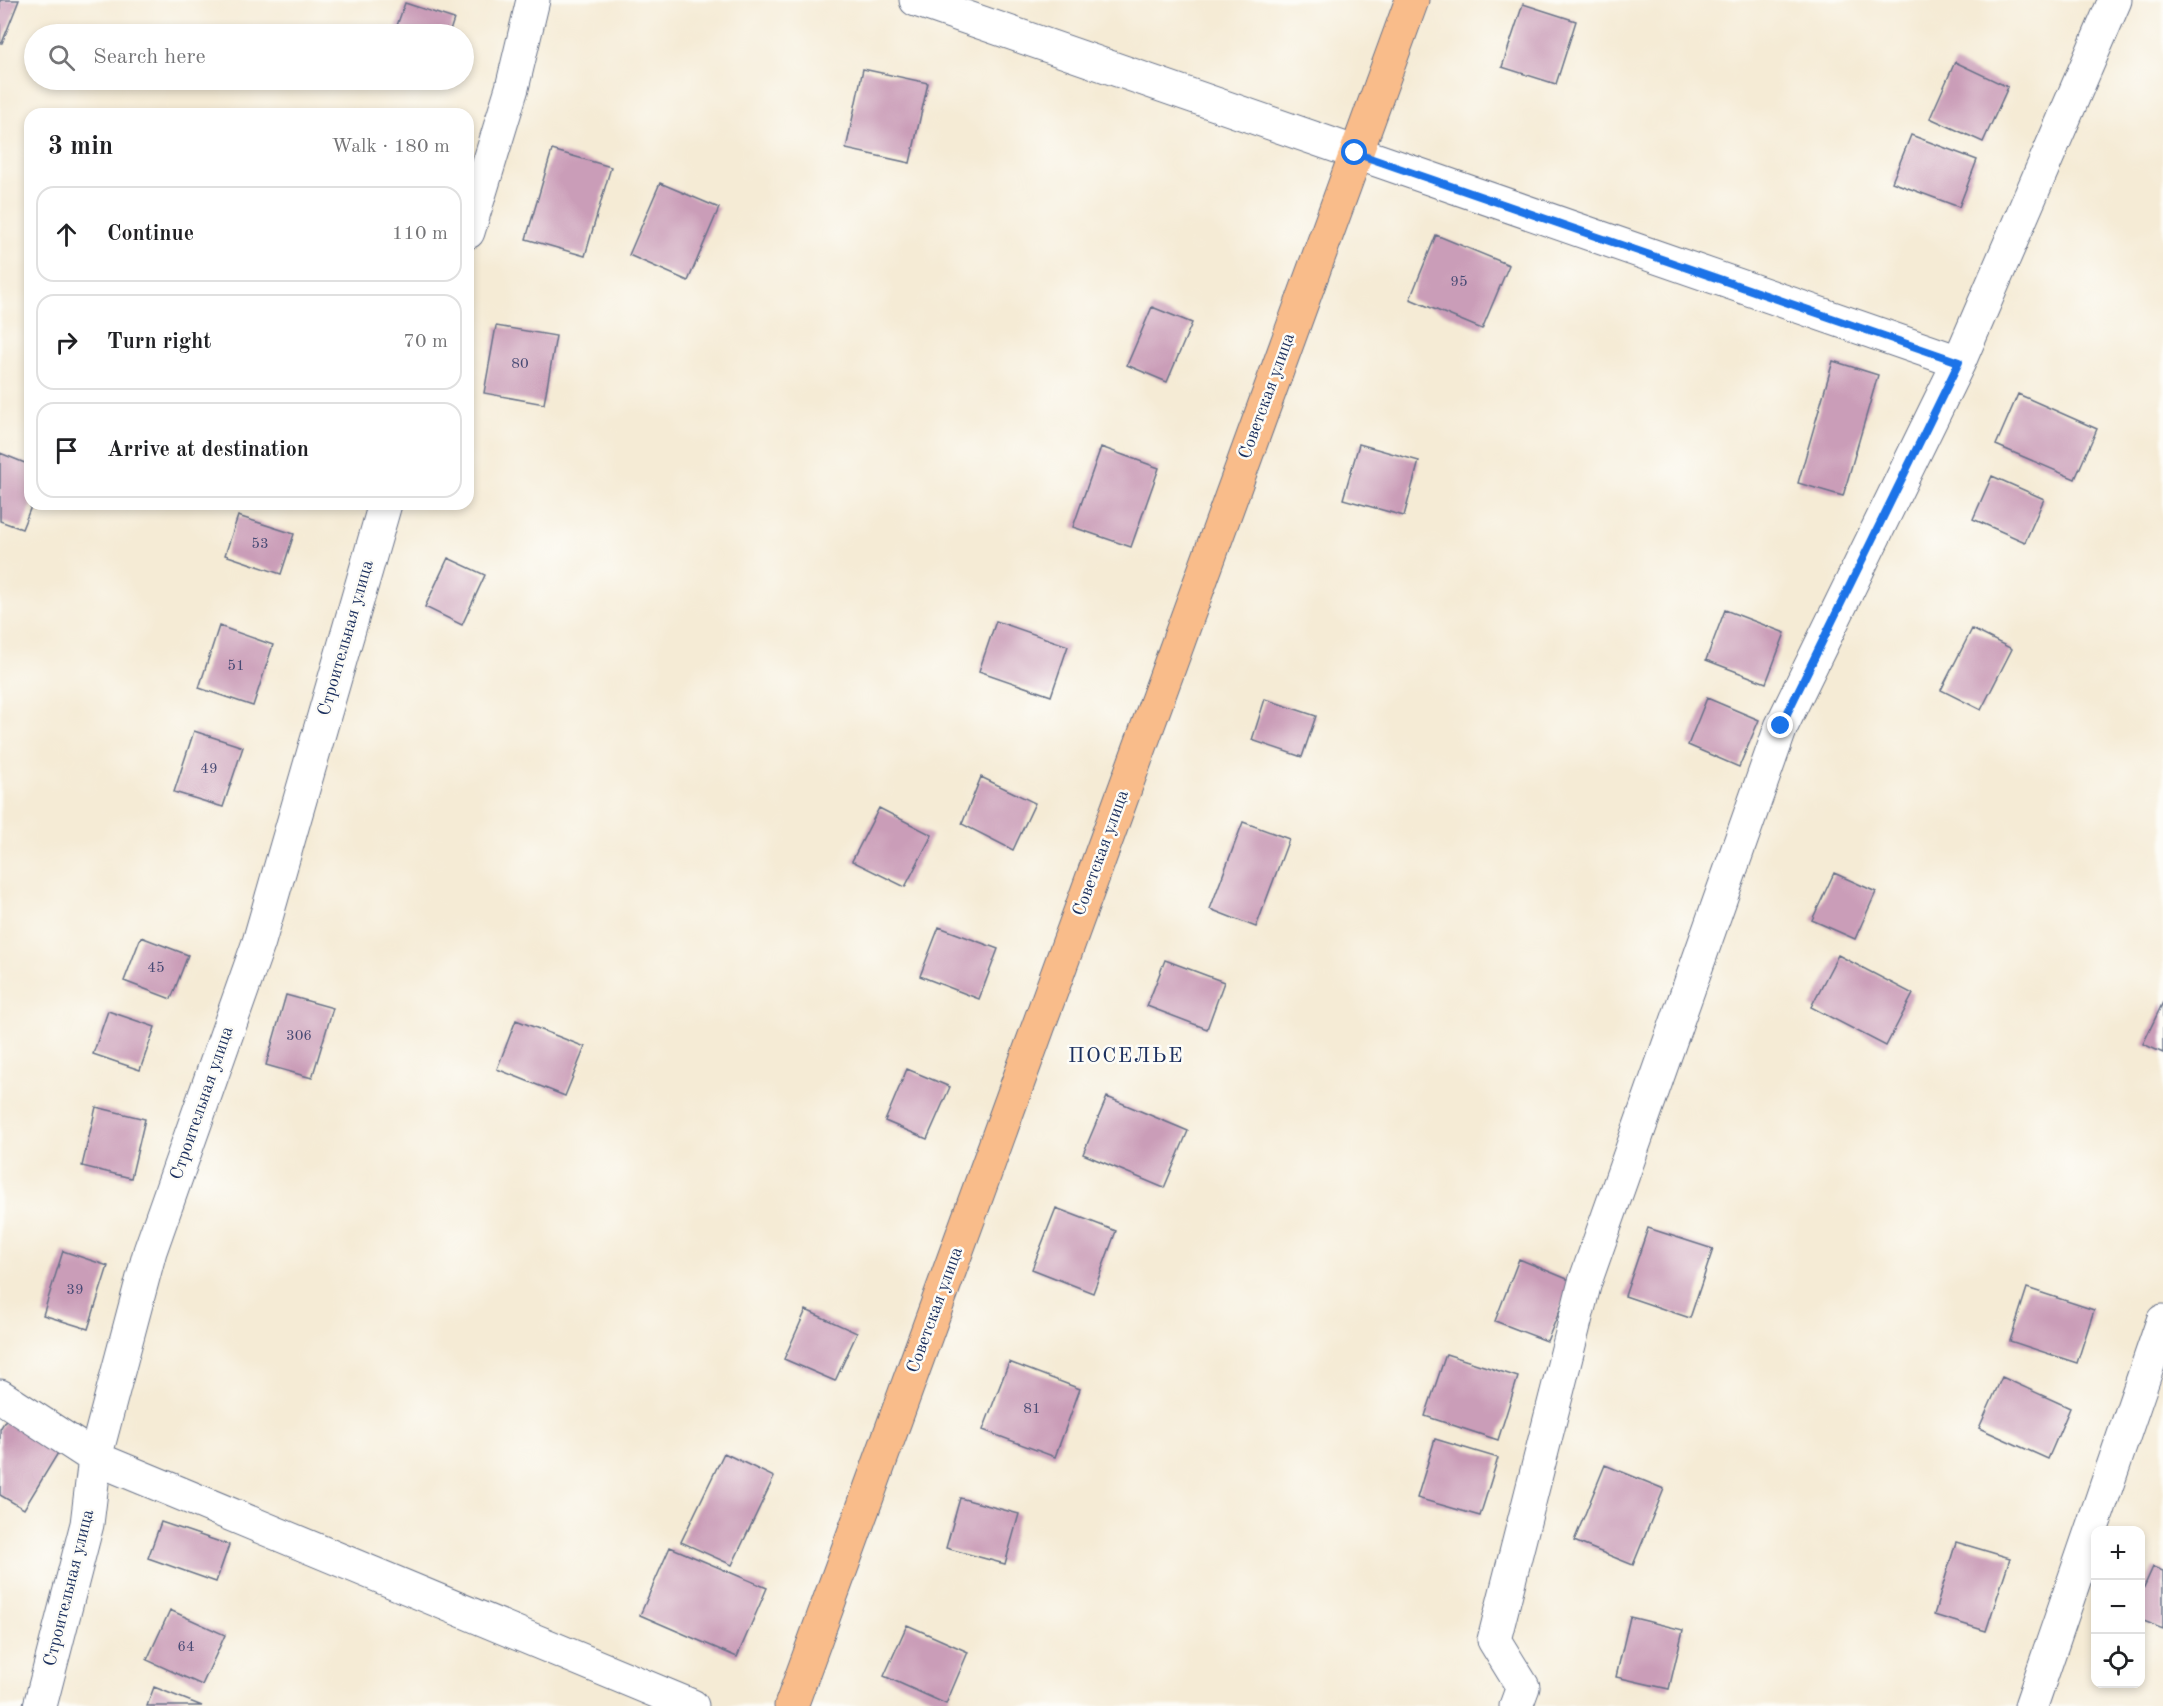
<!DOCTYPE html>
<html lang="en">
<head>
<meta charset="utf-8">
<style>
	:root { --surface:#fff; --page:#f6f6f6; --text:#202124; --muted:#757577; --line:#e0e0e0 }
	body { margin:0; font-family:"Old Standard TT",serif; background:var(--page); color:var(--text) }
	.controls { position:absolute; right:18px; bottom:18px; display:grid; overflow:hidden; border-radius:12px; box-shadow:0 3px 9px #0003 }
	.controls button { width:54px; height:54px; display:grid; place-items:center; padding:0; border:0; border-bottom:2px solid var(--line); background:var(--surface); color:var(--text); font:30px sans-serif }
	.stop { position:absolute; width:18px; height:18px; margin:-14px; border:4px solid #1a73e8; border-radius:50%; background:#fff }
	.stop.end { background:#1a73e8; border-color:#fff; box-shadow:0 2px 6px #0008 }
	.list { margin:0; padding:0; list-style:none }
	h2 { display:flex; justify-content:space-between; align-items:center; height:78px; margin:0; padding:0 24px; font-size:26px }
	h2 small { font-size:20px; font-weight:400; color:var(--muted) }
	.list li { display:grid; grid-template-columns:39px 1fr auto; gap:18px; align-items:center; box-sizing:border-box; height:96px; margin:0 12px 12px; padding:0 12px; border:2px solid var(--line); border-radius:18px }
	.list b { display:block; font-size:22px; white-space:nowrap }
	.list em { font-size:20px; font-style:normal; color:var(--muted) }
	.icon { flex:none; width:33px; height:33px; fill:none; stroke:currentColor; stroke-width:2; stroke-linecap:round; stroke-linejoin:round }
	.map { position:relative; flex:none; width:2163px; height:1706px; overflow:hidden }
	.search { position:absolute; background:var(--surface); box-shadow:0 3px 9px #0003; left:24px; top:24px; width:450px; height:66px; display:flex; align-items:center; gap:15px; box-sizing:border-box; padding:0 21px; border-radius:33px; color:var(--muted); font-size:22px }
	.panel { position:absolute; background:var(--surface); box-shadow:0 3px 9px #0003; left:24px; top:108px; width:450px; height:402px; border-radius:18px }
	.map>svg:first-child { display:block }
</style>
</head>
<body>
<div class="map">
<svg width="2163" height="1706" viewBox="0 0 2163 1706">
	<rect width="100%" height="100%" fill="#fdfcf7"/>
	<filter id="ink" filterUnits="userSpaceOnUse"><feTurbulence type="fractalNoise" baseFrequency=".0167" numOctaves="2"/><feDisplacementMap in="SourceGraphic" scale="12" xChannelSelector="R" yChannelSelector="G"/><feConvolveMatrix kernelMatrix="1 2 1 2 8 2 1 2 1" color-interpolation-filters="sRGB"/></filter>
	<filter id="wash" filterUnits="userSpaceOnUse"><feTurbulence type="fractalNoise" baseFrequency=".008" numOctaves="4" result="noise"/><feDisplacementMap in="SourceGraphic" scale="24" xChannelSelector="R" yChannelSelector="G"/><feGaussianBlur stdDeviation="1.35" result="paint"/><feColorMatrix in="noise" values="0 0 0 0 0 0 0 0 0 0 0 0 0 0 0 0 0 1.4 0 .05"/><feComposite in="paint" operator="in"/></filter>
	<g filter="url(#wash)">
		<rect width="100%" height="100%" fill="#f5ebd5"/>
		<g id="blocks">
			<path fill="#ca9db8" d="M 0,0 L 19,0 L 2,43 L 0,43 Z
				M 405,3 L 454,19 L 449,34 L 394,34 Z
				M 1523,4 L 1576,21 L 1556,84 L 1502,67 Z
				M 1955,62 L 2008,87 L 1983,142 L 1930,118 Z
				M 863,69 L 928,83 L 910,163 L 846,149 Z
				M 1911,135 L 1977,160 L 1959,207 L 1892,182 Z
				M 552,150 L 611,167 L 585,256 L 526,239 Z
				M 660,183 L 719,208 L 688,281 L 629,255 Z
				M 1436,235 L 1509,265 L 1482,329 L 1410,299 Z
				M 1152,307 L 1192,323 L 1167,382 L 1127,365 Z
				M 496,326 L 556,336 L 544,404 L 484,393 Z
				M 1833,361 L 1878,375 L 1843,496 L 1798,483 Z
				M 2018,394 L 2097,429 L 2075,479 L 1996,445 Z
				M 1359,444 L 1419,461 L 1404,516 L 1343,499 Z
				M 1101,447 L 1159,468 L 1131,547 L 1073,527 Z
				M 0,453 L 30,465 L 30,504 L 32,504 L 22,529 L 0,521 Z
				M 1992,476 L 2044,499 L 2025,542 L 1973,519 Z
				M 238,516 L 294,534 L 281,574 L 225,555 Z
				M 448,558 L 485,575 L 462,625 L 425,607 Z
				M 1725,610 L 1785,633 L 1766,683 L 1706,660 Z
				M 996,621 L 1068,646 L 1051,696 L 979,671 Z
				M 219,626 L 273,645 L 253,706 L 199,688 Z
				M 1972,629 L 2012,649 L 1981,710 L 1941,690 Z
				M 1707,698 L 1759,720 L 1739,767 L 1688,745 Z
				M 1265,699 L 1316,716 L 1302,757 L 1252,740 Z
				M 194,731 L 243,747 L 223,807 L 174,792 Z
				M 981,777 L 1035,803 L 1013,850 L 962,824 Z
				M 879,808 L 932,835 L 905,887 L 852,861 Z
				M 1243,822 L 1289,839 L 1256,927 L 1210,909 Z
				M 1834,873 L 1876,892 L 1855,939 L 1812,920 Z
				M 939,927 L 998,949 L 979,999 L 920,976 Z
				M 141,937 L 188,955 L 171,999 L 124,981 Z
				M 1838,955 L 1913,994 L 1886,1046 L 1811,1007 Z
				M 1165,960 L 1224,982 L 1207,1029 L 1147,1006 Z
				M 286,995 L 333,1008 L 312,1078 L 266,1065 Z
				M 2163,1002 L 2163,1053 L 2143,1044 Z
				M 108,1011 L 155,1027 L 140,1070 L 93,1054 Z
				M 516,1020 L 585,1047 L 565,1096 L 497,1069 Z
				M 907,1069 L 950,1087 L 927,1139 L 885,1121 Z
				M 1107,1097 L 1188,1131 L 1164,1188 L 1083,1154 Z
				M 96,1107 L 145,1119 L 131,1178 L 82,1166 Z
				M 1056,1208 L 1116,1231 L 1093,1293 L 1032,1269 Z
				M 1648,1228 L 1713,1249 L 1690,1318 L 1625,1296 Z
				M 63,1251 L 108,1266 L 88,1329 L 43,1315 Z
				M 1519,1259 L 1572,1281 L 1547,1341 L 1495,1321 Z
				M 2027,1288 L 2094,1310 L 2077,1363 L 2010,1341 Z
				M 806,1310 L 857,1333 L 835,1381 L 784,1359 Z
				M 1446,1354 L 1518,1377 L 1498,1440 L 1425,1416 Z
				M 1009,1362 L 1080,1389 L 1055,1457 L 983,1430 Z
				M 2002,1377 L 2070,1408 L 2048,1459 L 1979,1428 Z
				M 8,1416 L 61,1448 L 24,1509 L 0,1495 L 0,1429 Z
				M 1435,1439 L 1498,1458 L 1480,1516 L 1417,1498 Z
				M 724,1453 L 774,1477 L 732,1565 L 681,1542 Z
				M 1605,1465 L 1664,1489 L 1633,1565 L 1574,1541 Z
				M 960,1498 L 1019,1514 L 1005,1564 L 946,1548 Z
				M 161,1522 L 229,1545 L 216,1582 L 148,1558 Z
				M 1956,1542 L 2010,1558 L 1986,1631 L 1934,1615 Z
				M 670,1547 L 767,1588 L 737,1657 L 640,1615 Z
				M 2153,1567 L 2163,1571 L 2163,1629 L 2140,1620 L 2140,1596 Z
				M 170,1610 L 225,1635 L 202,1685 L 147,1660 Z
				M 1630,1617 L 1683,1630 L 1669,1689 L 1616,1677 Z
				M 907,1625 L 968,1652 L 946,1704 L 884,1676 Z
				M 154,1687 L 202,1706 L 147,1706 Z"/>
		</g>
	</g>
	<g filter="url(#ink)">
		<use href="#blocks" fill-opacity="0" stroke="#677188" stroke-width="1.5"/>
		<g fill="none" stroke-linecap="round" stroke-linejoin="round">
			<defs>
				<path id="minor" d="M 916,0 L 1959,362
					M 468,232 L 512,88 L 533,0
					M 0,1396 L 95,1458 L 692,1706
					M 40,1706 L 87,1524 L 95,1458 L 150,1251 L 259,942 L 385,504
					M 1516,1706 L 1523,1687 L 1494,1640 L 1585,1282 L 1781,727 L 1959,362 L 2115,0
					M 2031,1706 L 2163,1321"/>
				<path id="major" d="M 791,1706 L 1412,0"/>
			</defs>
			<use href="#minor" stroke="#677188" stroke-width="35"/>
			<use href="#major" stroke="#677188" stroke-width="35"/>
			<use href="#minor" stroke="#fff" stroke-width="33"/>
			<use href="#major" stroke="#f9bc8a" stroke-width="33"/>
		</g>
	</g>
	<g fill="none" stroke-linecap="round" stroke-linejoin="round" filter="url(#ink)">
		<path stroke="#1a73e8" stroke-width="8" d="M 1355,153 L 1959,362 L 1781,726"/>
	</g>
	<g text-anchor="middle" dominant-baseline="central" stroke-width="5" stroke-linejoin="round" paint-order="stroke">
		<g font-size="15" fill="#474a74">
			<text x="1459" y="282">95</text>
			<text x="520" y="364">80</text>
			<text x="260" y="544">53</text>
			<text x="236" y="666">51</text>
			<text x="209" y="769">49</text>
			<text x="156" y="968">45</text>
			<text x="299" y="1036">306</text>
			<text x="75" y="1290">39</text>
			<text x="1032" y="1409">81</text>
			<text x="186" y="1647">64</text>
		</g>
		<g font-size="18" fill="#1b2f5e" stroke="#fdfcf7">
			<text transform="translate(1267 396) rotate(-70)">Советская улица</text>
			<text transform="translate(346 638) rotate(-74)">Строительная улица</text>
			<text transform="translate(1101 853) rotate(-70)">Советская улица</text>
			<text transform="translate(202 1103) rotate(-71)">Строительная улица</text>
			<text transform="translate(935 1310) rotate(-70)">Советская улица</text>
			<text transform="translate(69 1588) rotate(-76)">Строительная улица</text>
		</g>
		<g font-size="21" letter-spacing="1.5" fill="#1b2f5e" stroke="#fdfcf7">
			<text x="1126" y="1056">ПОСЕЛЬЕ</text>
		</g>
	</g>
</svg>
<div class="controls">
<button>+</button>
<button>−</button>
<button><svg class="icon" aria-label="locate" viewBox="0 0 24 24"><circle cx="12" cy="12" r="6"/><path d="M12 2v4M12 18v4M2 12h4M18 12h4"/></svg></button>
</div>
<div class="stop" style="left:1355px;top:153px"></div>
<div class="stop end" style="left:1781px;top:726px"></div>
<div class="search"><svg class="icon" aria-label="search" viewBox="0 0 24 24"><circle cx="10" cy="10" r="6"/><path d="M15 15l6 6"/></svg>Search here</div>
<section class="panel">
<h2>3 min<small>Walk · 180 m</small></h2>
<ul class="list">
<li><svg class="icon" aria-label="ahead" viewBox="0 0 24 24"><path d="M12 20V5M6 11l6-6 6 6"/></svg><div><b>Continue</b></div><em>110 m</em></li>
<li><svg class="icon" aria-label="right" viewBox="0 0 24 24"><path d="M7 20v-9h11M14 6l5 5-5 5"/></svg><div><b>Turn right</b></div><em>70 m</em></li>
<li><svg class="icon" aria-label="arrive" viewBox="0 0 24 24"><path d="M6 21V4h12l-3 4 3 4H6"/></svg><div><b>Arrive at destination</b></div></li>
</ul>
</section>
</div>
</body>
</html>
